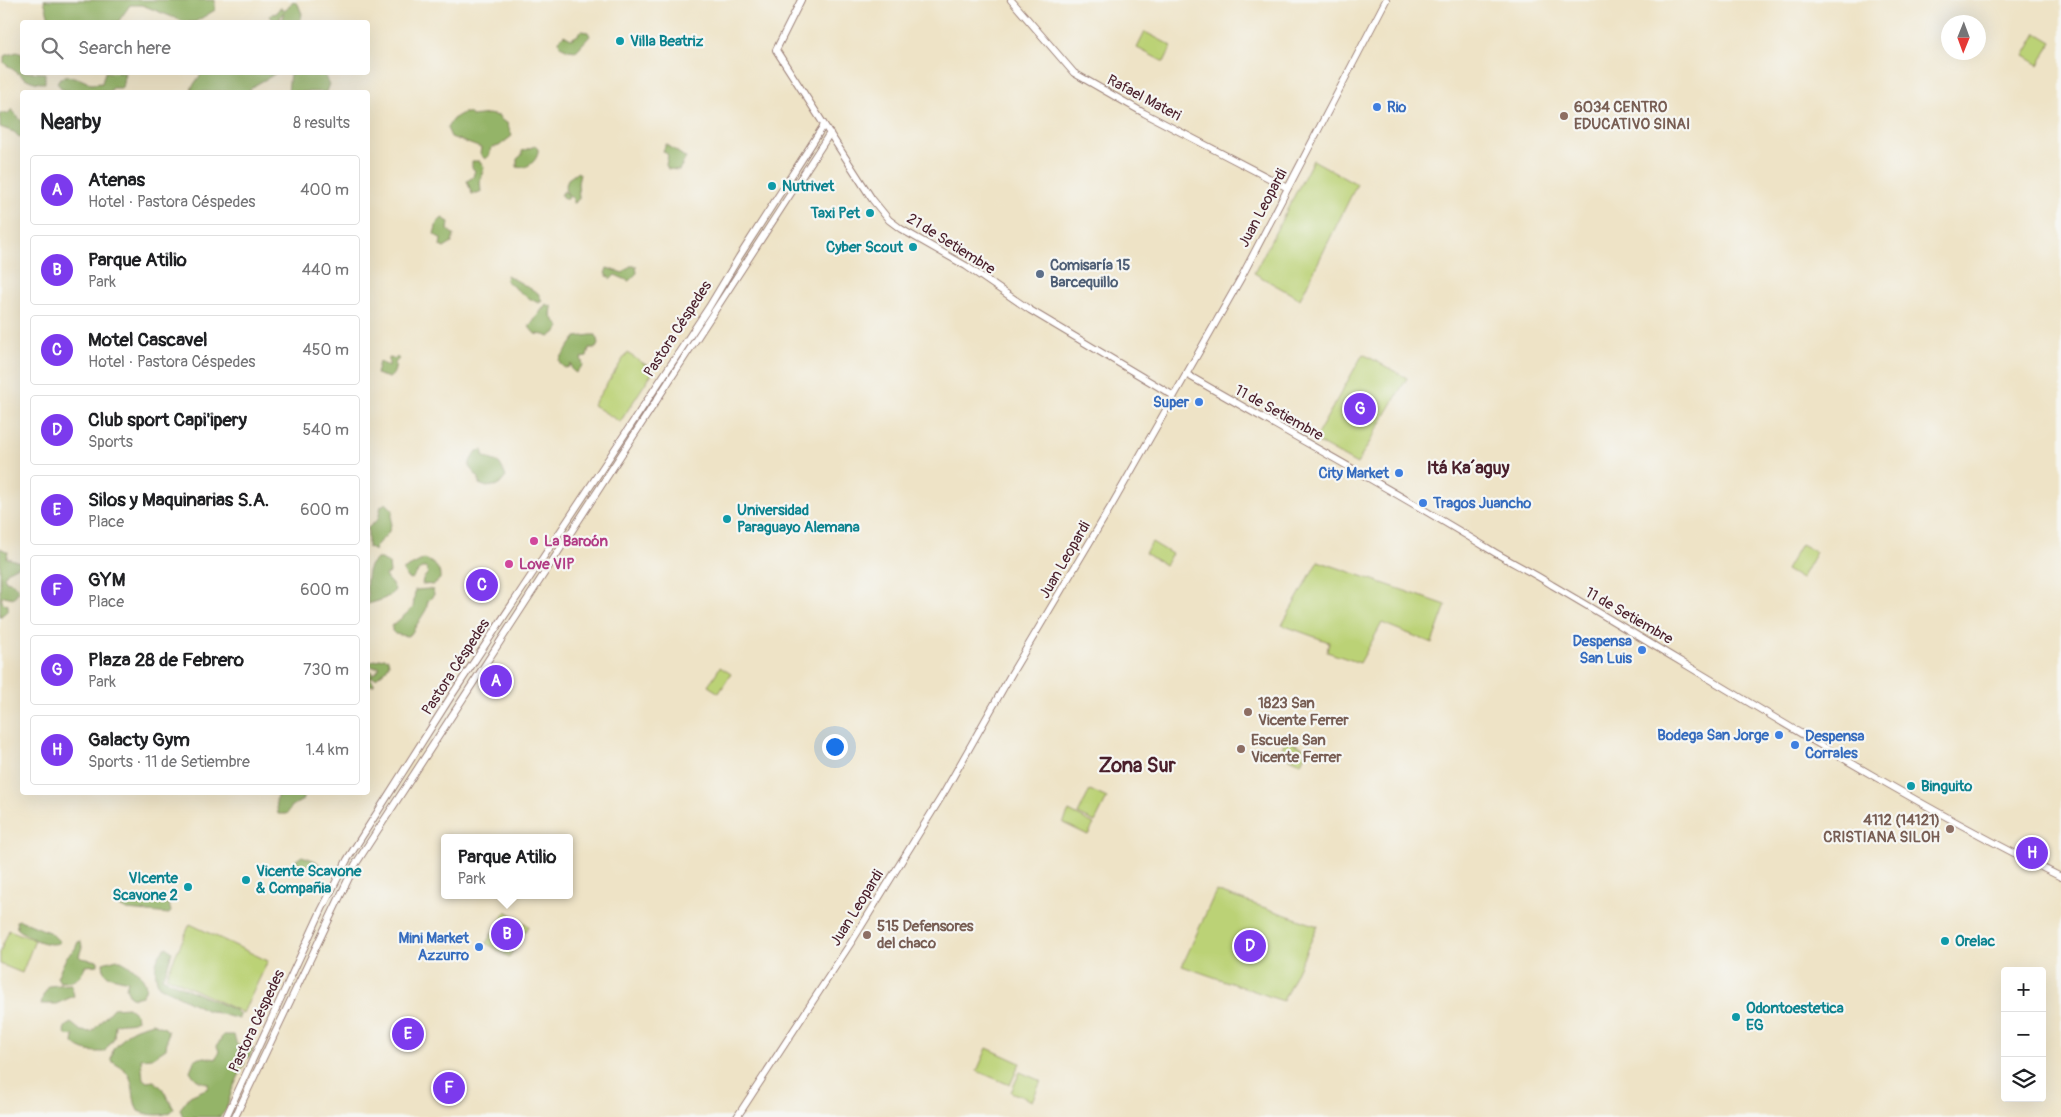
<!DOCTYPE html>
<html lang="en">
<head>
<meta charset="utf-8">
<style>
	:root { --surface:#fff; --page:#f2f2f2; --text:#202124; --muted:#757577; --line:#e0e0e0; --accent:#7c3aed }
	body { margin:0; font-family:Pangolin,sans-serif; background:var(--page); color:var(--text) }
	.controls { position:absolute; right:15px; bottom:15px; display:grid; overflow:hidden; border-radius:5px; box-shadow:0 5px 20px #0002 }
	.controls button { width:45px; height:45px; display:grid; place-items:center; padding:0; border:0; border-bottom:1px solid var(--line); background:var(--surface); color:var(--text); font:25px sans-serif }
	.compass { position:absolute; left:1941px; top:15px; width:45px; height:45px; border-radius:50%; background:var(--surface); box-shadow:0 5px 20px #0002; rotate:181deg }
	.you { position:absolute; left:834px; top:746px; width:18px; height:18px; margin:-12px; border:4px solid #fff; border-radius:50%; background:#1a73e8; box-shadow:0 0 0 8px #1a73e833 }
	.badge { display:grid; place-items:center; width:32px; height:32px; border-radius:50%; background:var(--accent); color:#fff; font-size:16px; font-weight:700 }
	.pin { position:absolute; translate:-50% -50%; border:2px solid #fff; box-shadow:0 1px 5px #0006 }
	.popup { position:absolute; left:441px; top:834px; width:132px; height:65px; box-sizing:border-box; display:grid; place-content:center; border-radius:5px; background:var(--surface); filter:drop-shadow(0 1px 4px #0005); font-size:16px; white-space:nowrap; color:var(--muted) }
	.popup b { font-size:19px; color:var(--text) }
	.popup::after { content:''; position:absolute; left:50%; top:100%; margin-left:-10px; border:10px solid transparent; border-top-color:var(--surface) }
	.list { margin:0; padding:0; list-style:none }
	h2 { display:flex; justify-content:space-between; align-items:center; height:65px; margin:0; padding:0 20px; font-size:21px }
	h2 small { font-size:16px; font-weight:400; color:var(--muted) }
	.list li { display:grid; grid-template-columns:32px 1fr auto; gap:15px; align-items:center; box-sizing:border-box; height:70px; margin:0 10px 10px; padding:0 10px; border:1px solid var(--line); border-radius:5px }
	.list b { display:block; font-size:19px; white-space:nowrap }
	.list p { margin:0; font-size:16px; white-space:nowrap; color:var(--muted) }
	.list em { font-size:16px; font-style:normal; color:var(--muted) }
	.icon { flex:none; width:28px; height:28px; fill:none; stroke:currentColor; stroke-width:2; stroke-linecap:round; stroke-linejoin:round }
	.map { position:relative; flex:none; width:2061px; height:1117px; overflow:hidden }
	.search { position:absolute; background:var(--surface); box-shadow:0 5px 20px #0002; left:20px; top:20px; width:350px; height:55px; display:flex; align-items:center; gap:12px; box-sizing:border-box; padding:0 18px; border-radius:5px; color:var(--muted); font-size:19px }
	.panel { position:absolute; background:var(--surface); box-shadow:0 5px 20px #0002; left:20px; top:90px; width:350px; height:705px; border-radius:5px }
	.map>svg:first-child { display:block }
</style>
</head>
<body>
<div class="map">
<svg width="2061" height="1117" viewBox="0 0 2061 1117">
	<rect width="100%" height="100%" fill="#f6f6f2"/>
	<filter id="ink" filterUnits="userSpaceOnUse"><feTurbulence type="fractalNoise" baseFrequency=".02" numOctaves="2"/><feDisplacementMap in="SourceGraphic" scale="10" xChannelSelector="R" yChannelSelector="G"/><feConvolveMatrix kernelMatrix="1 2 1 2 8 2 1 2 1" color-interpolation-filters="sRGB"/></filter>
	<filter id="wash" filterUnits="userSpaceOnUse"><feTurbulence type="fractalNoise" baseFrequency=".0096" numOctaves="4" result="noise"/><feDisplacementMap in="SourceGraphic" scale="20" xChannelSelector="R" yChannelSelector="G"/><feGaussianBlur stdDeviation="1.12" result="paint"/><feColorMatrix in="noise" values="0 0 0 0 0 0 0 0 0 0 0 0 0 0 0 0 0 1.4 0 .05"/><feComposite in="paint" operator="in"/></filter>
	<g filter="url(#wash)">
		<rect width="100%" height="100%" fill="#eee3c6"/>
		<path fill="#bbd276" stroke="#827850" d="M 1145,32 L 1172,46 L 1164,62 L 1137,48 Z
			M 2037,33 L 2052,42 L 2039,65 L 2024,56 Z
			M 1313,160 L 1357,184 L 1300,299 L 1254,273 Z
			M 627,353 L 654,370 L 620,422 L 593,405 Z
			M 1363,354 L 1407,378 L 1357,464 L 1314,440 Z
			M 1152,542 L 1172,554 L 1165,565 L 1145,553 Z
			M 1801,544 L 1816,552 L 1801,579 L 1786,570 Z
			M 1318,561 L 1446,605 L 1432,643 L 1382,623 L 1360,663 L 1327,652 L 1329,642 L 1282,625 Z
			M 720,667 L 731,674 L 719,693 L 708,686 Z
			M 1285,740 L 1307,749 L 1301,763 L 1280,754 Z
			M 1090,790 L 1107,798 L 1095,822 L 1078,814 Z
			M 1069,811 L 1094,824 L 1088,835 L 1063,823 Z
			M 1216,891 L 1318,926 L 1283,1001 L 1182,966 Z
			M 506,911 L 529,926 L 509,957 L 486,943 Z
			M 190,924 L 268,961 L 243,1013 L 166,976 Z
			M 9,930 L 35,940 L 22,973 L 0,964 L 0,952 Z
			M 987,1048 L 1020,1063 L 1010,1085 L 977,1071 Z
			M 1020,1072 L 1041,1081 L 1032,1101 L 1011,1092 Z"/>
		<path fill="#94b467" stroke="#6f6a49" d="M 44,0 L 215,0 L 215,10 L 195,22 L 185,22 L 142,5 L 130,5 L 118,22 L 50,22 Z
			M 293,1 L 298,4 L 302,14 L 300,21 L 281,22 L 284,12 L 281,15 L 279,22 L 273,20 L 270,16 L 272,14 L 277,13 L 280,7 L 285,11 Z
			M 581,31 L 588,32 L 590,36 L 576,51 L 568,50 L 560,46 L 559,40 L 564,35 L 571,39 L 578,35 L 579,32 Z
			M 17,52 L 22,54 L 22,72 L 45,73 L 45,83 C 27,84 18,72 4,63 L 4,56 Z
			M 105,72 L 125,73 L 122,88 L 112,88 L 111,92 L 79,92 L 63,90 L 57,83 L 59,79 C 71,73 80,79 91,84 L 102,83 Z
			M 202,73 L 276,73 C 267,80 256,82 248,92 L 191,92 L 192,87 Z
			M 290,73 L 323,73 L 329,84 L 326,92 L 288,92 Z
			M 12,109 L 15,114 L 22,121 L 22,136 L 19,137 L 14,132 L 0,127 L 0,113 L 8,114 Z
			M 463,113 L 468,113 L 472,116 L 488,114 L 499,116 L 501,120 L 507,123 L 512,136 L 499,146 L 491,148 L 489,156 L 485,159 L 480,154 L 481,148 L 451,137 L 447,128 L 453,119 Z
			M 666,144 L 686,158 L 679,170 L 668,169 L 666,165 L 668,155 L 663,151 Z
			M 535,146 L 538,149 C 539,160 527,170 517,167 L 517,159 L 522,155 L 522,151 Z
			M 472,161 L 479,161 L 484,167 L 480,181 L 481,192 L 472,194 L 467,181 L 473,177 L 475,170 L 472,168 Z
			M 578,172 L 580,174 L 578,183 L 579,198 L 575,203 L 573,203 L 573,198 L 569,196 L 568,199 L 564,199 L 561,195 L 564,191 L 568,195 L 565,189 L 568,179 Z
			M 442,218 L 449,222 L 448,230 L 454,235 L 452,243 L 444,248 L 440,246 L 441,239 L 434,234 L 437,223 Z
			M 630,266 L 636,266 L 637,273 L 629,281 L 615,275 L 611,279 L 605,274 L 607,268 L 623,273 Z
			M 507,275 L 538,293 L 542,301 L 539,303 C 530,300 512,287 506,280 Z
			M 546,304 L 552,307 L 551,316 L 560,327 L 555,333 L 549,337 L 545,335 L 535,334 L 529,327 Z
			M 591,335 L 596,335 L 598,344 L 596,348 L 589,348 L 587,357 L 581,358 L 583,365 L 576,373 L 572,370 L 571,364 L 569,367 L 565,368 L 561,365 L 559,360 L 576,337 Z
			M 397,357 L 399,359 L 395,363 C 396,369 394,375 389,378 L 376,374 L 379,362 L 389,366 L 389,358 L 395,359 Z
			M 483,450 L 483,456 C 500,465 498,457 506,477 L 499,485 L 487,487 L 479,484 L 479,478 L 469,467 C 470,459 473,457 477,451 Z
			M 386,503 L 393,510 C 391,517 392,524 389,531 C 385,539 376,542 374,551 L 370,547 L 368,548 L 368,528 L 378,519 L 381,506 Z
			M 0,548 L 8,552 L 7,558 L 20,562 L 20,565 L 8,571 L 4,577 L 6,581 L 13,583 L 19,590 L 14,598 L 4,596 L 1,598 L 3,603 L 8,605 L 8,610 L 0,617 Z
			M 377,559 L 382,559 L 389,564 L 390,573 L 385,575 C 387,581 393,583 395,590 C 388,599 378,601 368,604 C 367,590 363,566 377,559 Z
			M 424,559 C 434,562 441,569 440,579 L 433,585 L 422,584 L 423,579 L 428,573 L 426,568 L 421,568 L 412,579 L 407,578 L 403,570 Z
			M 429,589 L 433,590 L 434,595 L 428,601 L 426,610 L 411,634 L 407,636 L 395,634 L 392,631 L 392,626 L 413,608 L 415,590 Z
			M 384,658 L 388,659 L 389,664 L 386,670 L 376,678 L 371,677 L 371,675 L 370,678 L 374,683 L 374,685 L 369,685 L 368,684 L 368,670 L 371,671 L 372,674 L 376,673 L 380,667 L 372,667 L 370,664 L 372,661 Z
			M 278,793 L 298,793 L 303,795 L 303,800 L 292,806 L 287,814 L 278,814 L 276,801 Z
			M 302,856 L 316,861 L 325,869 L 322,873 L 310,868 L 296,866 L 296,860 Z
			M 123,897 L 132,900 L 150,898 L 169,904 L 171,912 L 169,914 L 127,910 L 115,904 L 115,898 Z
			M 20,920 L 51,933 L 60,942 C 49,949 26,936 17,928 L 16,921 Z
			M 81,941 L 82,947 L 79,956 L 81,958 L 98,961 L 98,965 L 85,966 C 80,980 74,982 60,982 L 57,977 L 67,956 L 75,949 L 78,942 Z
			M 167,947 L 172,952 L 166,971 L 162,978 L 235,1010 L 239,1014 L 239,1019 L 206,1010 L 159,986 C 153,973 154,955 167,947 Z
			M 117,959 C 129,965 155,979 142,996 L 134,998 L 130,996 L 126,988 L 128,981 L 108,976 L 104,972 L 103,963 Z
			M 71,984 L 74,996 L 56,1004 L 41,1004 L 43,996 L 49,986 Z
			M 128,1007 L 136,1014 L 137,1020 C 130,1025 122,1021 115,1025 L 114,1038 L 104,1052 C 92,1052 82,1052 73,1043 L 74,1036 L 66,1035 L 64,1030 L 66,1026 L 71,1023 L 81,1031 L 92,1032 L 113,1008 Z
			M 152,1023 L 165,1028 L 168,1032 L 166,1049 L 152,1058 L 141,1059 L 143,1079 L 147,1082 L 154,1081 L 162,1088 L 174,1109 C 169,1117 148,1116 138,1111 C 131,1098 136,1080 124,1069 C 120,1066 115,1065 111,1060 L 113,1049 C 120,1044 122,1038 128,1033 C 135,1027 144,1026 152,1023 Z
			M 223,1035 L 234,1035 L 237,1045 L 249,1045 L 253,1048 L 249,1058 L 241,1056 L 245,1063 L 232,1090 L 226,1110 L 220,1117 L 183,1117 L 180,1109 L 190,1096 L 208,1088 L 208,1083 C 198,1082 195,1079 190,1071 L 195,1059 L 205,1057 L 216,1059 L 219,1051 L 217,1046 Z"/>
	</g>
	<g filter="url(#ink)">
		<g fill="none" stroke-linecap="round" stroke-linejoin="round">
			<defs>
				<path id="secondary" d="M 801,0 L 776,50 L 872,199 L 889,220 L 901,229 L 966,266 L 1030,310 L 1174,396
					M 1011,0 L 1074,73 L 1144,113 L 1288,188
					M 1186,374 C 1288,433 1390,488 1489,549 C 1510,562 1532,572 1552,585 C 1721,684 1886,790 2061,877
					M 226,1117 L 322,909 L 347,860 L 450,698 L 709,307 L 739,257 L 824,125
					M 235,1117 L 355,865 L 830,133
					M 737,1117 L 854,938 L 945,791 L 1013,671 L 1113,503 L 1241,278 L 1386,0"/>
			</defs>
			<use href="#secondary" stroke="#9c8178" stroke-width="8"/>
			<use href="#secondary" stroke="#fff" stroke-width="6"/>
		</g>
	</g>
	<g fill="#0f9aa8" stroke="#f6f6f2" stroke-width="2">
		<circle cx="620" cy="41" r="5"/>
		<circle cx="772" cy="186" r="5"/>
		<circle cx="870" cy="213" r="5"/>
		<circle cx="913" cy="247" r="5"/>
		<circle cx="727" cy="519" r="5"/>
		<circle cx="1911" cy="786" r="5"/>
		<circle cx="246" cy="880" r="5"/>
		<circle cx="188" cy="887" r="5"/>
		<circle cx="1945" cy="941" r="5"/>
		<circle cx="1736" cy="1017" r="5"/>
	</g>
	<g fill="#3f7fe0" stroke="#f6f6f2" stroke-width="2">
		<circle cx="1377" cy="107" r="5"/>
		<circle cx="1199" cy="402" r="5"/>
		<circle cx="1399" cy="473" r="5"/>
		<circle cx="1423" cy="503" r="5"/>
		<circle cx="1642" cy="650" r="5"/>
		<circle cx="1779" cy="735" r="5"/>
		<circle cx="1795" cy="745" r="5"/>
		<circle cx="479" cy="947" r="5"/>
	</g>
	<g fill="#8d6e63" stroke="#f6f6f2" stroke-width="2">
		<circle cx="1564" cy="116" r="5"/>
		<circle cx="1248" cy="712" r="5"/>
		<circle cx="1241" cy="749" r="5"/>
		<circle cx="1950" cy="829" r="5"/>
		<circle cx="867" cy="935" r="5"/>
	</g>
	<circle fill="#5c6f8a" stroke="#f6f6f2" stroke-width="2" cx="1040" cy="274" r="5"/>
	<g fill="#d1479c" stroke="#f6f6f2" stroke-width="2">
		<circle cx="534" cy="541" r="5"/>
		<circle cx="509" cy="564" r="5"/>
	</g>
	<g text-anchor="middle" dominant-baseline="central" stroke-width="4.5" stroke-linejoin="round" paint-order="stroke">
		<g font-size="15" font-weight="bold" fill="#0d838f" stroke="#f6f6f2" text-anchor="start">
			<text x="630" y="41">Villa Beatriz</text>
			<text x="782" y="186">Nutrivet</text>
			<text x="860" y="213" text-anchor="end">Taxi Pet</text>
			<text x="903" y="247" text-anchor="end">Cyber Scout</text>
			<text x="737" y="510">Universidad<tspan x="737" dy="17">Paraguayo Alemana</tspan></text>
			<text x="1921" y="786">Binguito</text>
			<text x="256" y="871">Vicente Scavone<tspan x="256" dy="17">&amp; Compañia</tspan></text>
			<text x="178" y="878" text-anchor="end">VIcente<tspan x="178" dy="17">Scavone 2</tspan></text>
			<text x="1955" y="941">Orelac</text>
			<text x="1746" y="1008">Odontoestetica<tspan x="1746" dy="17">EG</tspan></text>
		</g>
		<g font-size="15" fill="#4a1f2b" stroke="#f6f6f2">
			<text transform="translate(1144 98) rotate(28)">Rafael Materi</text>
			<text transform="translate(1263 208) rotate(-62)">Juan Leopardi</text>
			<text transform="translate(951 244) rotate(32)">21 de Setiembre</text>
			<text transform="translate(678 329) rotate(-57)">Pastora Céspedes</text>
			<text transform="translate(1279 413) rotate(29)">11 de Setiembre</text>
			<text transform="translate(1065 560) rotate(-60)">Juan Leopardi</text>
			<text transform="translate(1629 616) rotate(30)">11 de Setiembre</text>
			<text transform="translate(456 667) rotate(-57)">Pastora Céspedes</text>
			<text transform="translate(857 908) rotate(-58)">Juan Leopardi</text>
			<text transform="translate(257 1021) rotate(-65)">Pastora Céspedes</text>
		</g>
		<g font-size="15" font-weight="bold" fill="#366cbe" stroke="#f6f6f2" text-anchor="end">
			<text x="1387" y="107" text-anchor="start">Rio</text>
			<text x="1189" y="402">Super</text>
			<text x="1389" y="473">City Market</text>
			<text x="1433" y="503" text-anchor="start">Tragos Juancho</text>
			<text x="1632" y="641">Despensa<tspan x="1632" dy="17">San Luis</tspan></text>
			<text x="1769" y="735">Bodega San Jorge</text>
			<text x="1805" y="736" text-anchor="start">Despensa<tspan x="1805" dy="17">Corrales</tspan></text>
			<text x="469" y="938">Mini Market<tspan x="469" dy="17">Azzurro</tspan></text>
		</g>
		<g font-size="15" font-weight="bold" fill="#785e54" stroke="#f6f6f2" text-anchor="start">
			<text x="1574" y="107">6034 CENTRO<tspan x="1574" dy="17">EDUCATIVO SINAI</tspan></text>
			<text x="1258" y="703">1823 San<tspan x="1258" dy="17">Vicente Ferrer</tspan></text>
			<text x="1251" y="740">Escuela San<tspan x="1251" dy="17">Vicente Ferrer</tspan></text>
			<text x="1940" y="820" text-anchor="end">4112 (14121)<tspan x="1940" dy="17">CRISTIANA SILOH</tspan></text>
			<text x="877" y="926">515 Defensores<tspan x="877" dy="17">del chaco</tspan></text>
		</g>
		<g font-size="15" font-weight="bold" fill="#4e5e75" stroke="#f6f6f2" text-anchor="start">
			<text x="1050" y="265">Comisaría 15<tspan x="1050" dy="17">Barcequillo</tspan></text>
		</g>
		<g font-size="15" font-weight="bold" fill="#b23c85" stroke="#f6f6f2" text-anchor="start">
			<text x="544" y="541">La Baroón</text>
			<text x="519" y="564">Love VIP</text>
		</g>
		<g font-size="18" font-weight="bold" fill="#4a1f2b" stroke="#f6f6f2">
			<text x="1468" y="468">Itá Ka´aguy</text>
		</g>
		<g font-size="20" font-weight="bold" fill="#4a1f2b" stroke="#f6f6f2">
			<text x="1137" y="765">Zona Sur</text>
		</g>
	</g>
</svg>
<div class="controls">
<button>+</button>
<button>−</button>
<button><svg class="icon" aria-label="layers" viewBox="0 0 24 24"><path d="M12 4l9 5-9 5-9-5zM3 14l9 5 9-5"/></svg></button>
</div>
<svg class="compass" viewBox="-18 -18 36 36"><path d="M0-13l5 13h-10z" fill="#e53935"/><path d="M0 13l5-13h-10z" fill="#757577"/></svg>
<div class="you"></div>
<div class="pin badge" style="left:496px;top:681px">A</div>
<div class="pin badge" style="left:507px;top:934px">B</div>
<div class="popup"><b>Parque Atilio</b>Park</div>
<div class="pin badge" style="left:482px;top:585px">C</div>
<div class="pin badge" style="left:1250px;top:946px">D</div>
<div class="pin badge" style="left:408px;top:1034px">E</div>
<div class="pin badge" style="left:449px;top:1088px">F</div>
<div class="pin badge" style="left:1360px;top:409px">G</div>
<div class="pin badge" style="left:2032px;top:853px">H</div>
<div class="search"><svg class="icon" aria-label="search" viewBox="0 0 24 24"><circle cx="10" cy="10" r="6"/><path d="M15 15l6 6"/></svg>Search here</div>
<section class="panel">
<h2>Nearby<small>8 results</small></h2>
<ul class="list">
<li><span class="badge">A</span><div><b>Atenas</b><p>Hotel · Pastora Céspedes</p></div><em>400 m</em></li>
<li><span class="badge">B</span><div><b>Parque Atilio</b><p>Park</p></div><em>440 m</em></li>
<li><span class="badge">C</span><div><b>Motel Cascavel</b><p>Hotel · Pastora Céspedes</p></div><em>450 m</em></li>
<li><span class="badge">D</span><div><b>Club sport Capi'ipery</b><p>Sports</p></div><em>540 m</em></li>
<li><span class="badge">E</span><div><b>Silos y Maquinarias S.A.</b><p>Place</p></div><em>600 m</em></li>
<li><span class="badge">F</span><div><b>GYM</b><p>Place</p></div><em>600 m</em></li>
<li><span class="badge">G</span><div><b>Plaza 28 de Febrero</b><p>Park</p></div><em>730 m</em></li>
<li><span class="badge">H</span><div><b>Galacty Gym</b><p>Sports · 11 de Setiembre</p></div><em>1.4 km</em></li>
</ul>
</section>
</div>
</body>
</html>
